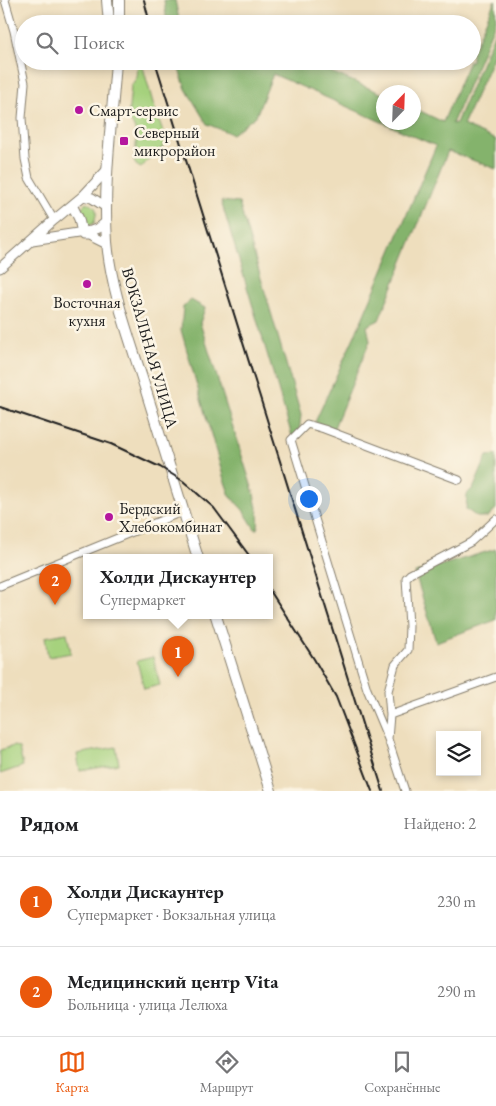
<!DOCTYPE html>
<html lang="ru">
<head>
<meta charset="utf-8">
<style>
	:root { --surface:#fff; --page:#f2f2f2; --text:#202124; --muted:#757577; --line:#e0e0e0; --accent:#ea580c }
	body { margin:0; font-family:"EB Garamond",serif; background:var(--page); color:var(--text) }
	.controls { position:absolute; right:15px; bottom:15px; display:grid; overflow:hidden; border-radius:0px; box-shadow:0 2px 8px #0003 }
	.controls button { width:45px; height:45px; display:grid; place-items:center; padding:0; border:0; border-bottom:1px solid var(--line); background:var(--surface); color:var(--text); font:25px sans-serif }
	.compass { position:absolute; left:376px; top:85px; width:45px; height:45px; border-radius:50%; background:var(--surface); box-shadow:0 2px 8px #0003; rotate:23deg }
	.you { position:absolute; left:308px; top:498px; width:18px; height:18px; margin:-12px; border:4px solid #fff; border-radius:50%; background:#1a73e8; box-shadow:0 0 0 8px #1a73e833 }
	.badge { display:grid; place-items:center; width:32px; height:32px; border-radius:50%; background:var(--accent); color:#fff; font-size:16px; font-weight:700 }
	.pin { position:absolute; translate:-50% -41px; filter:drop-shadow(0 1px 2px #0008) }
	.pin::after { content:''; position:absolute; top:26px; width:18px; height:15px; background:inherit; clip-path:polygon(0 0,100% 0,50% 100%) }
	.popup { position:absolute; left:83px; top:554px; width:190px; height:65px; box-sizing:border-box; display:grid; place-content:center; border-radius:0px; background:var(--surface); filter:drop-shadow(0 1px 4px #0005); font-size:16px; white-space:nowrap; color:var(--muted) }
	.popup b { font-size:19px; color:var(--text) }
	.popup::after { content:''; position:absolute; left:50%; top:100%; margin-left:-10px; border:10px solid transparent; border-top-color:var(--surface) }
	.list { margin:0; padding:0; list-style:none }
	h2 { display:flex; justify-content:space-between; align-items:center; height:65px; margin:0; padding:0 20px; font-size:21px }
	h2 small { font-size:16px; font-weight:400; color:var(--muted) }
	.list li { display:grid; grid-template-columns:32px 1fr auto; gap:15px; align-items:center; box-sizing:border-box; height:90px; padding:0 20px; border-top:1px solid var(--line) }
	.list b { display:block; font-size:19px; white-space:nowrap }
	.list p { margin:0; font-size:16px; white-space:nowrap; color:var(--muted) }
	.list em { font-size:16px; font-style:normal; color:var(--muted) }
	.icon { flex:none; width:28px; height:28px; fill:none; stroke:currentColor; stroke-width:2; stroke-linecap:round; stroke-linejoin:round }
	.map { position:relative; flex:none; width:496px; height:791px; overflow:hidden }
	.search { position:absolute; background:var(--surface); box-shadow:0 2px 8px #0003; left:15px; right:15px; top:15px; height:55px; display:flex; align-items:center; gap:12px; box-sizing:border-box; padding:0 18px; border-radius:28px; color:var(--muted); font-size:19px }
	.sheet { height:245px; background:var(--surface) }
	nav { display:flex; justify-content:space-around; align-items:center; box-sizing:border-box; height:70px; border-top:1px solid var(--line); background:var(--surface); font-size:14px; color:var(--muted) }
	nav a { display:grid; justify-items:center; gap:2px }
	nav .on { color:var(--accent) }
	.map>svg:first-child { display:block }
</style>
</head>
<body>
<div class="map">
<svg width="496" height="791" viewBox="0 0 496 791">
	<rect width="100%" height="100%" fill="#fcf5e5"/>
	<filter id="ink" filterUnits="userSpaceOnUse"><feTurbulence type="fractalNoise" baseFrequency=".02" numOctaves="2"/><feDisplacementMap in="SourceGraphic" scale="10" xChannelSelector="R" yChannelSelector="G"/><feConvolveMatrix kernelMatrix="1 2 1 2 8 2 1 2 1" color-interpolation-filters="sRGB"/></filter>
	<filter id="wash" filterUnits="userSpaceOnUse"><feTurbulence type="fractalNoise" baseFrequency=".0096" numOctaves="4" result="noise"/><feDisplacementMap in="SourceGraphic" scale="20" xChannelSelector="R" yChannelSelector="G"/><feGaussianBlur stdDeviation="1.12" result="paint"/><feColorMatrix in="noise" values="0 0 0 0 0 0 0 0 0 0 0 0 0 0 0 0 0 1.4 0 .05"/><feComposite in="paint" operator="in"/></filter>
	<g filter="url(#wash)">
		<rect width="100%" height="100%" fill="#eedebd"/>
		<path fill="#a5d17d" stroke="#60764c" d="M 138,65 L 143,67 L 153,103 L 166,140 L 162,148 L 153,154 L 141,168 L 136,165 L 134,161 C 136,145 140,131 128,118 L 131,86 L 137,77 Z
			M 86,203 C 99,206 97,212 94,223 L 89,226 L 85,225 C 82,217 77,210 86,203 Z
			M 67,633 L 71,653 L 48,657 L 45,637 Z
			M 153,657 L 160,685 L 144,689 L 137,661 Z
			M 14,746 L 19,748 L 23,766 L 0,774 L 0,750 Z
			M 116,747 L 119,764 L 80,771 L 77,754 Z"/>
		<path fill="#84b36c" stroke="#506844" d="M 164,0 L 175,0 L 180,24 L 167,24 Z
			M 495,0 L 496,20 L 452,124 L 456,123 L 496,29 L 496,51 L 463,125 L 496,140 L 496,169 L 448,151 L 379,320 L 367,326 L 370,341 L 333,430 L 315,422 L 360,324 L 436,146 L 273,74 L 256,116 L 232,134 L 207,124 L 186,89 L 176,61 L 305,61 L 383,94 L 384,122 L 414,122 L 414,108 L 443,122 L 469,61 L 472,61 L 472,53 Z
			M 221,201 L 239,203 L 301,415 L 299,434 L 292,436 Z
			M 191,300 L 205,308 L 200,323 L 254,494 C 256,505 261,519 257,529 L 255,529 L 243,510 L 230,496 L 223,476 L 181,330 L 183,307 Z
			M 496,455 L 496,509 L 488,517 L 477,517 L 466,509 L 467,494 L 474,487 L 487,456 Z
			M 496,549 L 496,620 L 436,642 L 415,573 Z"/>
	</g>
	<g filter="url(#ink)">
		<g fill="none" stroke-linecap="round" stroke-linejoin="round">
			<defs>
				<path id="minor" d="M 5,0 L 14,31 L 25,83 L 22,118 L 25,159 L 29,178 L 54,220
					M 0,586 L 184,511
					M 390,715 L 496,677
					M 388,739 L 367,689 L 291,440 L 307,424 L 324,429 L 459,480
					M 405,791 L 388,739 L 390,715 L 388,691 L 395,665 L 408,650 L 409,626 L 406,578 L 410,574 L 471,542 L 496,519"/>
				<path id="major" d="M 83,196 L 92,198 L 106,207
					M 72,205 L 79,219 L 82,233
					M 83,235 L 89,235 L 107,244
					M 32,240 L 91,231 L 99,228 L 106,222
					M 0,268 L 54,220 L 83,196 L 107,170"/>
				<path id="highway" d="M 107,0 L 109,24
					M 119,0 L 119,24
					M 116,61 C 112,122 103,182 107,242 C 111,288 128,334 142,378 C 161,438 179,498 198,558
					M 216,616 L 271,791"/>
			</defs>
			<use href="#minor" stroke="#857d6c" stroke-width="9"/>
			<use href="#major" stroke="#857d6c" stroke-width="11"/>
			<use href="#highway" stroke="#857d6c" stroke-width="12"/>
			<use href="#minor" stroke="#fff" stroke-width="7"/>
			<use href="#major" stroke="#fff" stroke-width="9"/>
			<use href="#highway" stroke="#fff" stroke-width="10"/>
			<path stroke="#1c1c1c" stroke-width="2" d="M 144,0 L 150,24
				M 155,61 L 383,791
				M 0,407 L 111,444 L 160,467 L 183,481 L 214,508 L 251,558
				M 269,589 L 314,659 L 336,697 L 372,791"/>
		</g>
	</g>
	<g fill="#b5179e" stroke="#fcf5e5" stroke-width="2">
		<circle cx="79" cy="110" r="5"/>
		<rect x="119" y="136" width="10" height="10" rx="2.5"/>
		<circle cx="87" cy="284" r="5"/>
		<circle cx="109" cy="517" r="5"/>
	</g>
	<g text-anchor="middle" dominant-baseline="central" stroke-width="5" stroke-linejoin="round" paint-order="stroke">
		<g font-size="16" fill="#1c1c1c" stroke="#fcf5e5" text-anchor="start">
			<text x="89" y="110">Смарт-сервис</text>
			<text x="134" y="132">Северный<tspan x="134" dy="18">микрорайон</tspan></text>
			<text x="87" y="302" text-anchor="middle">Восточная<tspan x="87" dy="18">кухня</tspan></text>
			<text x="119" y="508">Бердский<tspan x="119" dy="18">Хлебокомбинат</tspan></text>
		</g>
		<g font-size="16" fill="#1c1c1c" stroke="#fcf5e5">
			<text transform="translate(150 348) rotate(74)">ВОКЗАЛЬНАЯ УЛИЦА</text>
		</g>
	</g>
</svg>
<div class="controls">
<button><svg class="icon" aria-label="layers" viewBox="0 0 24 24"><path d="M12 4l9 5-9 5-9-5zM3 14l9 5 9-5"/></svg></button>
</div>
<svg class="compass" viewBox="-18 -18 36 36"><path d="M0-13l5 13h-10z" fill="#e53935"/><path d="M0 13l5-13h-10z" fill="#757577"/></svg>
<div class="you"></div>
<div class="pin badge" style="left:178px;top:677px">1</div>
<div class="popup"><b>Холди Дискаунтер</b>Супермаркет</div>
<div class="pin badge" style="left:55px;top:605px">2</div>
<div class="search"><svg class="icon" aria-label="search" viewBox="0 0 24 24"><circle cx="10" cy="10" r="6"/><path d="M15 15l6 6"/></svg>Поиск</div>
</div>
<section class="sheet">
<h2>Рядом<small>Найдено: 2</small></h2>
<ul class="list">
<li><span class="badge">1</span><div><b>Холди Дискаунтер</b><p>Супермаркет · Вокзальная улица</p></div><em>230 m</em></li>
<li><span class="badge">2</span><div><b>Медицинский центр Vita</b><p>Больница · улица Лелюха</p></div><em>290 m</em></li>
</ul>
</section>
<nav>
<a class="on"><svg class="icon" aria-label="map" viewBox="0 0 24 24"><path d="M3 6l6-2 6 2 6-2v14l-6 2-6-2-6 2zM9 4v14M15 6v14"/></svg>Карта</a>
<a><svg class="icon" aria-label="directions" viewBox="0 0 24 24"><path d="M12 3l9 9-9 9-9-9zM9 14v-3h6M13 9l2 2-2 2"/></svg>Маршрут</a>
<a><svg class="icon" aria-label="saved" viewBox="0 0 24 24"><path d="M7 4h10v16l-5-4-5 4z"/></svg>Сохранённые</a>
</nav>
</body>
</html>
